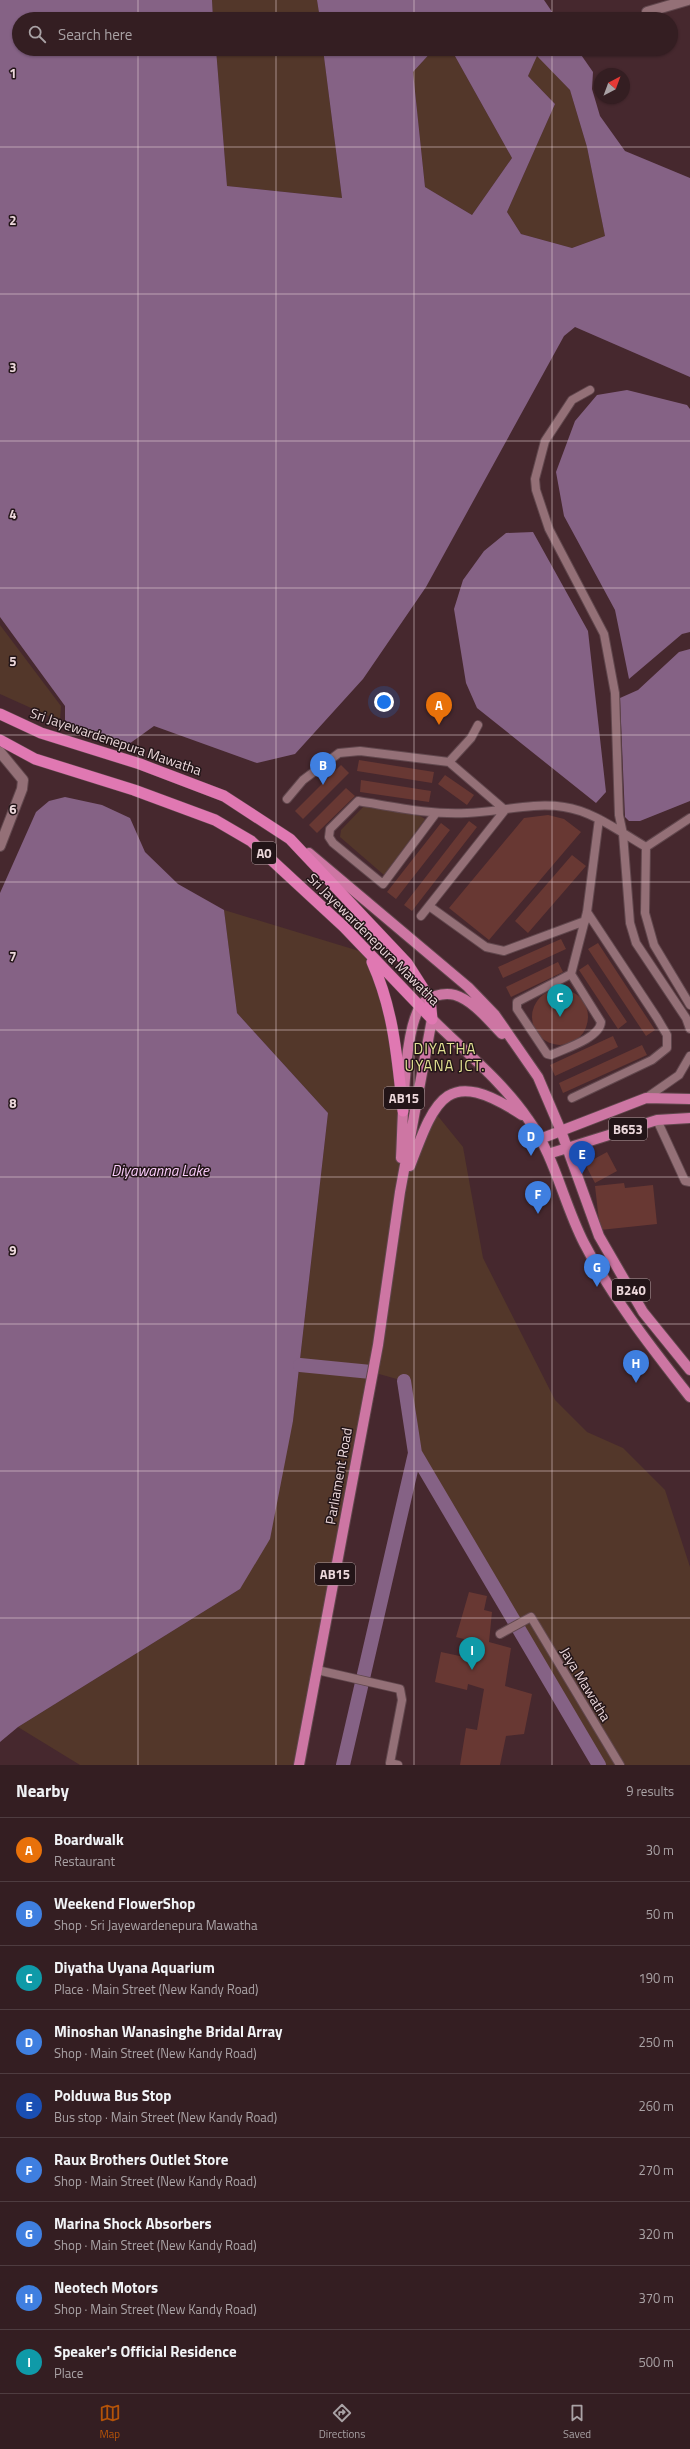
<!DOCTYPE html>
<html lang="en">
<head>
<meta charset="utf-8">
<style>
	:root { --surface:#341e22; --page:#3f2b2f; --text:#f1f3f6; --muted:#a9a2a5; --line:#4e3c40; --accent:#b45309 }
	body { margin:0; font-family:"Titillium Web",sans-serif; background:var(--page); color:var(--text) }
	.compass { position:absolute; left:594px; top:68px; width:36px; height:36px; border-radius:50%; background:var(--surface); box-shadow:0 1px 3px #0004; rotate:41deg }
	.you { position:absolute; left:384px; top:702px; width:14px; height:14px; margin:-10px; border:3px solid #fff; border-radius:50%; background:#1a73e8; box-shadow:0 0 0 6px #1a73e833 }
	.badge { display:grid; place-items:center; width:26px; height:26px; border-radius:50%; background:var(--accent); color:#fff; font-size:13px; font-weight:700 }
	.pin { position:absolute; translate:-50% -33px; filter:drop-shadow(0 1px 2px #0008) }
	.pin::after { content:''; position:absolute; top:21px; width:14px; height:12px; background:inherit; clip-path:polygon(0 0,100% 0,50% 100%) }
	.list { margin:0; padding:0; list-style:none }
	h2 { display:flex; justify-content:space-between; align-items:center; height:52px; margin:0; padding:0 16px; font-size:17px }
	h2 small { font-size:13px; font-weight:400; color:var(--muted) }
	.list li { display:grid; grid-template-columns:26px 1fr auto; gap:12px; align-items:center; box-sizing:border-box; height:64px; padding:0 16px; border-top:1px solid var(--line) }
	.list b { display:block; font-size:15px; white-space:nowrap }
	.list p { margin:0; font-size:13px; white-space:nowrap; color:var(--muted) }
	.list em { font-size:13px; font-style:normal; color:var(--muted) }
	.icon { flex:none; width:22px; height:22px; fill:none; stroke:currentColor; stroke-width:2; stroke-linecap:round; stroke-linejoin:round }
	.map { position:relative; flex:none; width:690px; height:1765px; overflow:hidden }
	.search { position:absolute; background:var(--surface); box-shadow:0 1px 3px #0004; left:12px; right:12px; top:12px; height:44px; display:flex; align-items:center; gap:10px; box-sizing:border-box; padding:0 14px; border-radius:22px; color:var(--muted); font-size:15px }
	.sheet { height:628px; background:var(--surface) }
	nav { display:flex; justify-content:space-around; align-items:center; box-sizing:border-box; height:56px; border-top:1px solid var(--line); background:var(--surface); font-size:11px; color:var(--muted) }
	nav a { display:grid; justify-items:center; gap:2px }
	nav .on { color:var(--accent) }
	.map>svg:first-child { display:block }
</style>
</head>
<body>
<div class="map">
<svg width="690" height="1765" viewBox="0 0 690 1765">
	<rect width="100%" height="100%" fill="#46282e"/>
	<path fill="#53372a" d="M 212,0 L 317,0 L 320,19 L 213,19 Z
		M 216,49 L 323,49 L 342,198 L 227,186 Z
		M 434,49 L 451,49 L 512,158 L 472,215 L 425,187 L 413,72 Z
		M 537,55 L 570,90 L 587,147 L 605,236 L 572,248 L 521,234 L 507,212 L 555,104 L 528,76 Z
		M 0,625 L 61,706 L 60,721 L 0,694 Z
		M 364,806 L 420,816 L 425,819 L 384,875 L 340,837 L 341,830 Z
		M 224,910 L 369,954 L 384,988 L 403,1111 L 400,1190 L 433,1110 L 463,1147 L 483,1258 L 555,1400 L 587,1432 L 623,1448 L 665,1490 L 690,1567 L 690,1765 L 599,1765 L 415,1453 L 404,1381 L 372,1372 L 299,1765 L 80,1765 L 18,1727 L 240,1589 L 293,1421 L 328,1113 L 237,1013 Z"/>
	<path fill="#856285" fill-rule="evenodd" d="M 0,0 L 212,0 L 213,19 L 19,19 L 19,49 L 216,49 L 227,186 L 342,198 L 323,49 L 434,49 L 413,72 L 425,187 L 472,215 L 512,158 L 451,49 L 577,49 L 593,72 L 592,89 L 600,116 L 625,151 L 690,178 L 690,377 L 575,327 L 564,336 L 426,587 L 363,679 L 295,754 L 257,763 L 154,726 L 129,744 L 65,723 L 65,706 L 0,617 ZM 537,56 L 570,90 L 587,147 L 605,236 L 572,248 L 521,234 L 507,212 L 555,104 L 528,76 Z
		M 317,0 L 544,0 L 557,19 L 320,19 Z
		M 627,390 L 687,405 L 690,409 L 690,632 L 682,634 L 629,679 L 615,610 L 564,516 L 556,472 L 575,421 L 597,395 Z
		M 533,532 L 588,631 L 606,792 L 596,803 L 477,708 L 466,683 L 454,609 L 463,580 L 484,551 L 506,533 Z
		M 690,649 L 690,801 L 640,821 L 629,821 L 625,817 L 620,698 L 638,690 L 679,652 Z
		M 65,797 L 102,805 L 130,818 L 145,852 L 178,884 L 224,910 L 237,1013 L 328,1113 L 293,1421 L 270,1539 L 240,1589 L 18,1727 L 0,1742 L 0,893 L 36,812 L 49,801 Z"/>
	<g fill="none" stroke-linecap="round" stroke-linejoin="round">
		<path stroke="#856285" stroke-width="14" d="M 300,1365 L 371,1372
			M 404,1381 L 415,1453 L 599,1765
			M 343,1765 L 415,1453"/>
	</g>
	<path fill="#683833" d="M 359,760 L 434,772 L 432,783 L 357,771 Z
		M 341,765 L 349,773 L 303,819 L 295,811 Z
		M 445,775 L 474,795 L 467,805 L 438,784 Z
		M 361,780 L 431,791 L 429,802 L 360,792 Z
		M 346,788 L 355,796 L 317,833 L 309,825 Z
		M 548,815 L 564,819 L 581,832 L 489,940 L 449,908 L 524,818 Z
		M 469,821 L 477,827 L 412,911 L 404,905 Z
		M 441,823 L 450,830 L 396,899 L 387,892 Z
		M 572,855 L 586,866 L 528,933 L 515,921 Z
		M 561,939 L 566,949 L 503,978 L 498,967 Z
		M 598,943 L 655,1030 L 646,1036 L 588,949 Z
		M 558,962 L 563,972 L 511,997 L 506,987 Z
		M 588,964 L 627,1022 L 618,1029 L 579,970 Z
		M532 1017a28 28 0 1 1 56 0a28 28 0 1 1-56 0Z
		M 613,1036 L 618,1047 L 555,1076 L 550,1065 Z
		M 642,1045 L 647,1055 L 563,1093 L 559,1083 Z
		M 607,1152 L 617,1171 L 595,1183 L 585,1164 Z
		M 624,1183 L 625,1188 L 653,1185 L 657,1224 L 600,1230 L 595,1186 Z
		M 469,1592 L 487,1596 L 484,1610 L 492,1612 L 489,1642 L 511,1648 L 505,1686 L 532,1694 L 524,1734 L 506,1736 L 500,1765 L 460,1765 L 466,1728 L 477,1730 L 484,1689 L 468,1684 L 467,1690 L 435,1682 L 441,1652 L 469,1658 L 472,1641 L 456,1637 Z"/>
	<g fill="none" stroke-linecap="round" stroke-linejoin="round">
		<defs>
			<path id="service" d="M 590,390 L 572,400 L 545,441 L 535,479 L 536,490 L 549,529 L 604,634 L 615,693 L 619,815 L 623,834 L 630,923 L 636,943 L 686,1018 L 690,1029
				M 449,762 L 471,738 L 478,725
				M 287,799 L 303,780 L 339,753 L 360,751 L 449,762 L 505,810
				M 436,813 L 383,884 L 333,843 L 329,837 L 330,829 L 358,801 C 395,807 430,815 467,813 C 499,812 532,802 564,807 C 593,811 620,832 646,847 L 690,818
				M 646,847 L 645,913 L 654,945 L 690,1005
				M 429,906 L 486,947 L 504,951 L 585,921
				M 421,916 L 505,810
				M 571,974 L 601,1022 C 600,1038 564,1049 551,1055 L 547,1054 L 517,1009 L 517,1002 L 571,974 L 587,912 L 599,819
				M 572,1098 L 652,1060 L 667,1048 L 667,1035 L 657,1018 L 587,912
				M 646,1098 L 679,1075 L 690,1056
				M 657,1120 L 685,1181 L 690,1182
				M 500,1634 L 531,1617 L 620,1765
				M 317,1670 L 400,1689 L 402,1700 L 390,1763 L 398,1765"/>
			<path id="minor" d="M 647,12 L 688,0"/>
			<path id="tertiary" d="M 0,752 L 23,780 L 22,789 L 0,846"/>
			<path id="primary" d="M 309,853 L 468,987 L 495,1015 L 538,1077 L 561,1131 L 599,1236 L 643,1312 L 690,1370
				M 432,1019 C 464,1051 502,1081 528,1119 C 555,1156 563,1202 584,1243 C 613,1299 651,1347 690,1397
				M 540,1139 L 646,1098 L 690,1099
				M 548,1154 L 657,1120 L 690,1118
				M 401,1158 C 403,1124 403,1033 420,1007 C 426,996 444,992 455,995 C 474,1001 489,1021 502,1034
				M 410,1166 C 436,1097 447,1066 522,1115
				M 299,1765 L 378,1345 L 400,1192 L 432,1019"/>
			<path id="trunk" d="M 0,714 L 41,733 L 140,764 L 224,796 L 290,839 L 407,963 L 430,999 L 432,1019
				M 0,740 L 35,759 L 134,790 L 215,820 L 251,841 L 344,927 L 432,1019
				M 372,962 C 394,1011 397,1058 403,1111"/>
		</defs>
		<use href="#service" stroke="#61474d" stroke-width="10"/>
		<use href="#minor" stroke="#61474d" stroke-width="12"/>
		<use href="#tertiary" stroke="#61474d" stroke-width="12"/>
		<use href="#primary" stroke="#61474d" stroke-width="12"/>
		<use href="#trunk" stroke="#61474d" stroke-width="12"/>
		<use href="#service" stroke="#947077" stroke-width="8"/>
		<use href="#minor" stroke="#947077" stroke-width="10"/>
		<use href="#tertiary" stroke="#947077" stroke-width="10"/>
		<use href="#primary" stroke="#cd76a3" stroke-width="10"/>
		<use href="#trunk" stroke="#e078b2" stroke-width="11"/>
	</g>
	<path fill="none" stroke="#ecd8db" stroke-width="1" stroke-opacity="0.55" d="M 138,0 L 138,19M 276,0 L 276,19M 414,0 L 414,19M 552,0 L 552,19M 138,49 L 138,1765M 276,49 L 276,1765M 414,49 L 414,1765M 552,49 L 552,1765M 0,147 L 690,147M 0,294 L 690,294M 0,441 L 690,441M 0,588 L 690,588M 0,735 L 690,735M 0,882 L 690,882M 0,1030 L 690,1030M 0,1177 L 690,1177M 0,1324 L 690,1324M 0,1471 L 690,1471M 0,1618 L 690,1618"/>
	<g text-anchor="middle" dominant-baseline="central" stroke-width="3" stroke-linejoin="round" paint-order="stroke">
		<g fill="#231518" stroke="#b09ea0" stroke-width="1">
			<rect x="252" y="842" width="24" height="22" rx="3"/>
			<rect x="384" y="1087" width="40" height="22" rx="3"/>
			<rect x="609" y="1118" width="38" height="22" rx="3"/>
			<rect x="612" y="1279" width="38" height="22" rx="3"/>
			<rect x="315" y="1563" width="40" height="22" rx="3"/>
		</g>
		<g font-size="13" font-weight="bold" fill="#ecd8db">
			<text x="264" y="853">A0</text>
			<text x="404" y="1098">AB15</text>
			<text x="628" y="1129">B653</text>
			<text x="631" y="1290">B240</text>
			<text x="335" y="1574">AB15</text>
		</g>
		<g font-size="14" fill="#ecd8db" stroke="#231518">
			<text transform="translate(116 741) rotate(19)">Sri Jayewardenepura Mawatha</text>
			<text transform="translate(374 939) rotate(45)">Sri Jayewardenepura Mawatha</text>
			<text transform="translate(338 1476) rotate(-80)">Parliament Road</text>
			<text transform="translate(586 1684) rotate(59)">Jaya Mawatha</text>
		</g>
		<g font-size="15" letter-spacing="1" fill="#e2e192" stroke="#231518">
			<text x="445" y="1048">DIYATHA<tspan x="445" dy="17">UYANA JCT.</tspan></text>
		</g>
		<g font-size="15" font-style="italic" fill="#fbcdfb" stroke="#231518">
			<text x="160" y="1170">Diyawanna Lake</text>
		</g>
	</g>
	<g font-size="13" text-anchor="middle" font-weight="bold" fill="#ecd8db" stroke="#231518" stroke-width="3" stroke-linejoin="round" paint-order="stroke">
		<text x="13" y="78">1</text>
		<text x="13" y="225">2</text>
		<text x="13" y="372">3</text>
		<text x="13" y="519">4</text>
		<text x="13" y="666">5</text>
		<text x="13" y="814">6</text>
		<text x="13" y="961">7</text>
		<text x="13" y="1108">8</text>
		<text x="13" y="1255">9</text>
	</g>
</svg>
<svg class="compass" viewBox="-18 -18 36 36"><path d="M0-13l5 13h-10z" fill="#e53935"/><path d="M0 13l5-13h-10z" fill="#a9a2a5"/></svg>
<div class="you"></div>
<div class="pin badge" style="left:439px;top:725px;background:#e8710a">A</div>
<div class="pin badge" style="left:323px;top:785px;background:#3f7fe0">B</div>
<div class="pin badge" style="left:560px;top:1017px;background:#0f9aa8">C</div>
<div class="pin badge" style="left:531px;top:1156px;background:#3f7fe0">D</div>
<div class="pin badge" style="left:582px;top:1174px;background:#1a4fb4">E</div>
<div class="pin badge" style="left:538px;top:1214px;background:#3f7fe0">F</div>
<div class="pin badge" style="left:597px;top:1287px;background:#3f7fe0">G</div>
<div class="pin badge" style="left:636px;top:1383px;background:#3f7fe0">H</div>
<div class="pin badge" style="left:472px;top:1670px;background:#0f9aa8">I</div>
<div class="search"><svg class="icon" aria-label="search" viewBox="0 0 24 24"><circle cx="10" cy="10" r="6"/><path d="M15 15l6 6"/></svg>Search here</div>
</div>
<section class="sheet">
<h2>Nearby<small>9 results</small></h2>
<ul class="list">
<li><span class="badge" style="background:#e8710a">A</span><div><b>Boardwalk</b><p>Restaurant</p></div><em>30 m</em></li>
<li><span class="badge" style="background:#3f7fe0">B</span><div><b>Weekend FlowerShop</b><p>Shop · Sri Jayewardenepura Mawatha</p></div><em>50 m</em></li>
<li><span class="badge" style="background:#0f9aa8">C</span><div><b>Diyatha Uyana Aquarium</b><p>Place · Main Street (New Kandy Road)</p></div><em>190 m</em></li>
<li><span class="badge" style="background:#3f7fe0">D</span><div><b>Minoshan Wanasinghe Bridal Array</b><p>Shop · Main Street (New Kandy Road)</p></div><em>250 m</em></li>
<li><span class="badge" style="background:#1a4fb4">E</span><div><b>Polduwa Bus Stop</b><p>Bus stop · Main Street (New Kandy Road)</p></div><em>260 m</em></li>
<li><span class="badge" style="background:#3f7fe0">F</span><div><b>Raux Brothers Outlet Store</b><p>Shop · Main Street (New Kandy Road)</p></div><em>270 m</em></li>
<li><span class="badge" style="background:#3f7fe0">G</span><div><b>Marina Shock Absorbers</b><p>Shop · Main Street (New Kandy Road)</p></div><em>320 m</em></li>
<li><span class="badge" style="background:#3f7fe0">H</span><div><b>Neotech Motors</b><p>Shop · Main Street (New Kandy Road)</p></div><em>370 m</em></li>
<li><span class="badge" style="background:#0f9aa8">I</span><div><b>Speaker's Official Residence</b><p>Place</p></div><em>500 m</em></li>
</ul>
</section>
<nav>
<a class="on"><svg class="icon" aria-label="map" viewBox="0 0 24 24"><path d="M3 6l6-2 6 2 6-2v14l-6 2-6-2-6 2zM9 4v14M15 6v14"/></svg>Map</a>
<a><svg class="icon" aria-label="directions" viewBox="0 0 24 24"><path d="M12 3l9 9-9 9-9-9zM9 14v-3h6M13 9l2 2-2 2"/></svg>Directions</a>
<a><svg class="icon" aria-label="saved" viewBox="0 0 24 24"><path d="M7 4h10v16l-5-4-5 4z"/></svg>Saved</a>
</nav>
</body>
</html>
